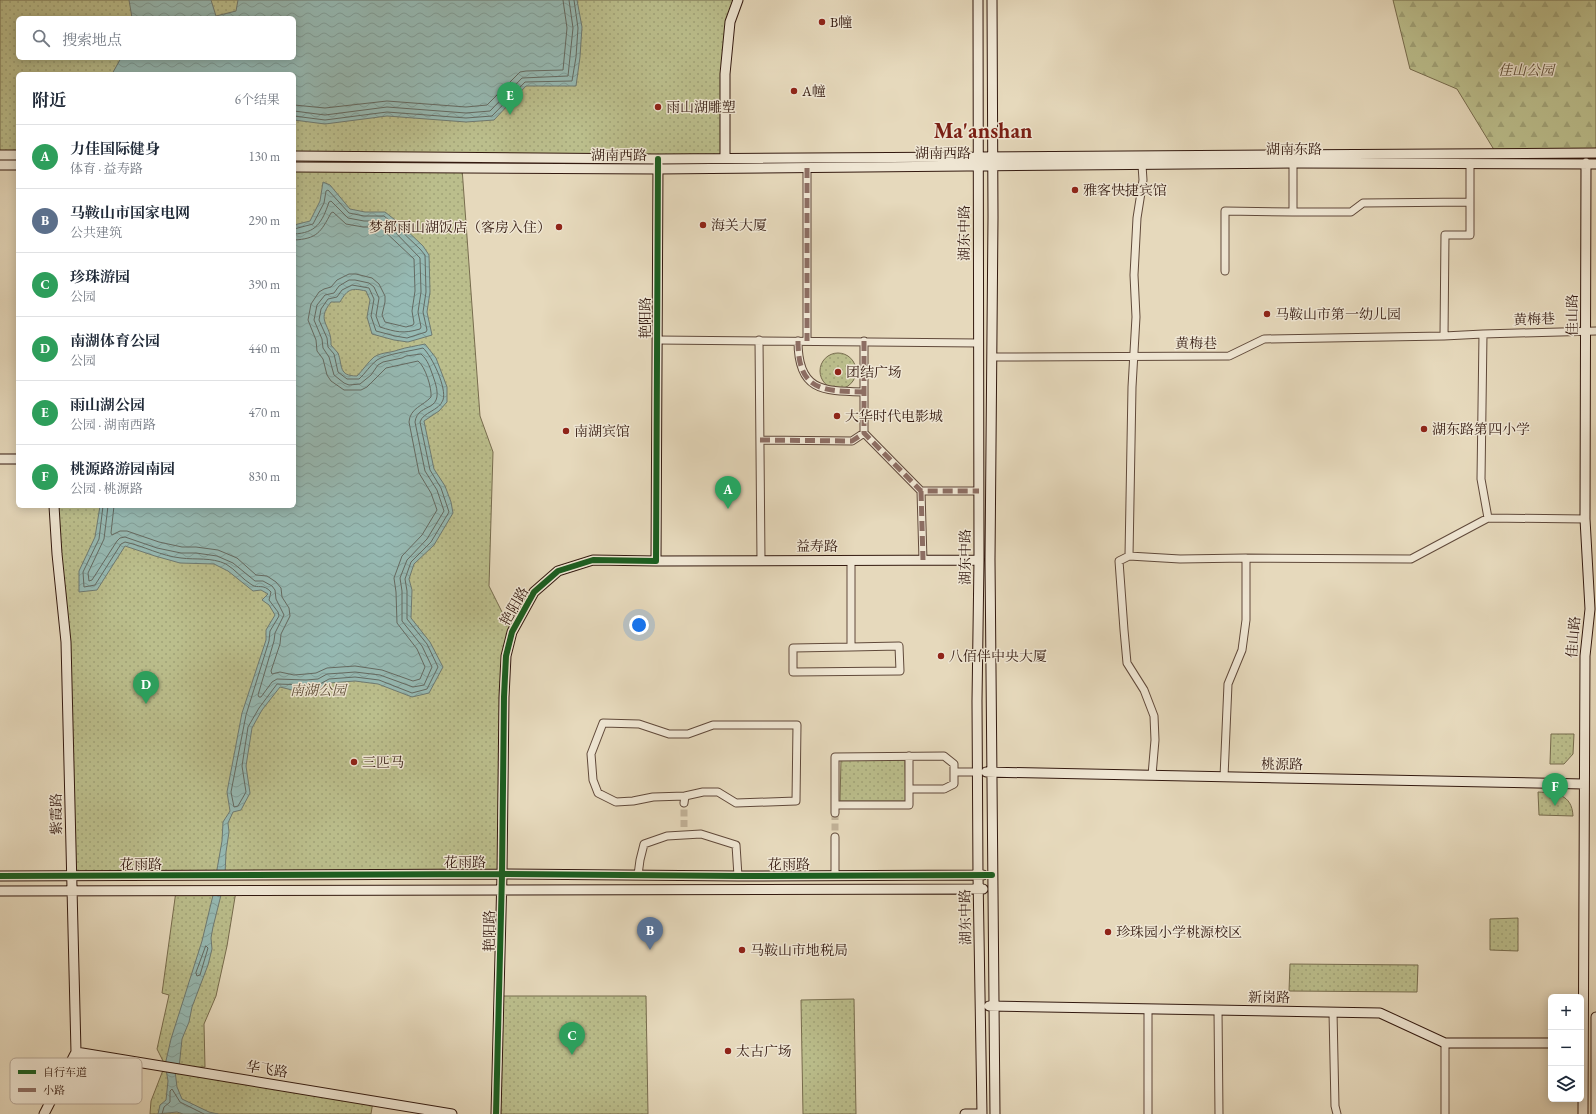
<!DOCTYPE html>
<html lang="zh">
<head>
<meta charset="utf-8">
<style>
	:root { --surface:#fff; --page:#f6f6f7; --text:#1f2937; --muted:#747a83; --line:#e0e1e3; --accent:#0f766e }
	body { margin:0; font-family:"EB Garamond","Noto Serif SC",serif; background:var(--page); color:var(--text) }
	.controls { position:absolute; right:12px; bottom:12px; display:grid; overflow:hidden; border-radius:6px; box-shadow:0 2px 10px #0003 }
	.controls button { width:36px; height:36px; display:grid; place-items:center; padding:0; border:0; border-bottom:1px solid var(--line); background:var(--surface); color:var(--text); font:20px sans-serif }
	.you { position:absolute; left:639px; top:625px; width:14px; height:14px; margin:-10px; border:3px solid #fff; border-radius:50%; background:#1a73e8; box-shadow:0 0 0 6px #1a73e833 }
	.badge { display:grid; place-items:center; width:26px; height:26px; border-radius:50%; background:var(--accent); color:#fff; font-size:13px; font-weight:700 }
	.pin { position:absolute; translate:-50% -33px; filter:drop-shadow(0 1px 2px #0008) }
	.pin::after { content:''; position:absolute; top:21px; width:14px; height:12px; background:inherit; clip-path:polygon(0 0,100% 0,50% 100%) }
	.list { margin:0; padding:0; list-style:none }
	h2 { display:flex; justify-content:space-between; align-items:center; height:52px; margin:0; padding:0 16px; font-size:17px }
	h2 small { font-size:13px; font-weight:400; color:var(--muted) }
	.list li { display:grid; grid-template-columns:26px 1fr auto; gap:12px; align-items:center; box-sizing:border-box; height:64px; padding:0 16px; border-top:1px solid var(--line) }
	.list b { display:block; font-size:15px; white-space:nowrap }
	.list p { margin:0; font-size:13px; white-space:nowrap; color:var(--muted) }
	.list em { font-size:13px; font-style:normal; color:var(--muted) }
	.icon { flex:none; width:22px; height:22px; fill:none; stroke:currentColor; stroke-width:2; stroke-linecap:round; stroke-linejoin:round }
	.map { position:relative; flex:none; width:1596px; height:1114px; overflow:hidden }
	.search { position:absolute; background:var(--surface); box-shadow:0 2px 10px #0003; left:16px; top:16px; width:280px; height:44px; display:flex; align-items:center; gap:10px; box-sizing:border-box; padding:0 14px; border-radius:6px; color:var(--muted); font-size:15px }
	.panel { position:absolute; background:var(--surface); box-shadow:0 2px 10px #0003; left:16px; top:72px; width:280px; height:436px; border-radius:6px }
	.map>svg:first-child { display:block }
</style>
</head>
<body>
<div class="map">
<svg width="1596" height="1114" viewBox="0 0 1596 1114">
	<defs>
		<pattern id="green-dots" width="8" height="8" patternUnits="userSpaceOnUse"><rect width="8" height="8" fill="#bbbe8c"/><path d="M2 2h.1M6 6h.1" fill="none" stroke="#a1a378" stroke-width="1.8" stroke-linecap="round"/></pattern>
		<pattern id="forest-firs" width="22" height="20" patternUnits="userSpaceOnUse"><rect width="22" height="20" fill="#bbbe8c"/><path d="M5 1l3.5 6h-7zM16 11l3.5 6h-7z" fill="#a1a378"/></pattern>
		<pattern id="water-waves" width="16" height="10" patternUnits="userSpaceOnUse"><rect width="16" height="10" fill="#96bab4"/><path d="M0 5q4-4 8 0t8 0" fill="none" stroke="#829f9a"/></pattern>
	</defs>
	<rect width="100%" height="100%" fill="#e6d9bc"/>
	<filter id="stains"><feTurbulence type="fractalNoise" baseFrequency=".005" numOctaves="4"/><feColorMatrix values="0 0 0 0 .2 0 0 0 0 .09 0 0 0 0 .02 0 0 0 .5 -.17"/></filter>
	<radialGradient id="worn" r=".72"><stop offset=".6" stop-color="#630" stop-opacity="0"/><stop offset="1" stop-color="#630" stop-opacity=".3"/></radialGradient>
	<path fill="url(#green-dots)" stroke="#776c4e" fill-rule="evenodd" d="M 0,0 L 740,0 L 730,22 L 725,158 L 294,156 L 294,74 L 18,74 L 18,155 L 0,155 ZM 18,18 L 294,18 L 294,58 L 18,58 Z
		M 294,167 L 462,168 L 480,416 L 493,452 L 489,586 L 512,632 L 504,697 L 502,874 L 71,876 L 66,642 L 54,506 L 294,506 Z
		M820 371a18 18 0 1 1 36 0a18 18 0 1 1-36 0Z
		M 1551,734 L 1574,734 L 1573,754 L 1564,764 L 1550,764 Z
		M 841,760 L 905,760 L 906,801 L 840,801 Z
		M 1538,792 C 1556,793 1572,794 1573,816 L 1539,815 Z
		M 176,891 L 236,891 L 227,946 L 216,996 L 204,1024 L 205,1067 L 182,1068 L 373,1101 L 371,1114 L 150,1114 L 151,1101 L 165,1065 L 157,1049 L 169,995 L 162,993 Z
		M 1518,918 L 1518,951 L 1490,950 L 1490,919 Z
		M 1290,964 L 1418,965 L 1417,992 L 1289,991 Z
		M 499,996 L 646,996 L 648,1114 L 496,1114 Z
		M 854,999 L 856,1114 L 803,1114 L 801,1000 Z"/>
	<path fill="url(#forest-firs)" stroke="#776c4e" d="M 1393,0 L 1596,0 L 1596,152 L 1496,153 L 1457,89 L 1410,69 Z"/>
	<path fill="url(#water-waves)" stroke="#6e7a72" d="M 129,0 L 211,0 L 216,16 L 236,11 L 238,0 L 577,0 L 582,27 L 580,57 L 576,86 L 526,86 L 494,120 L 466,122 L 387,116 L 325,124 L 294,120 L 294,74 L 112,74 L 121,58 L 294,58 L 294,18 L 132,18 Z
		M 323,182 L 330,185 L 350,209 L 365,212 L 385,212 L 399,223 L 423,246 L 429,255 L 430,292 L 427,312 L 432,335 L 408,342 L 394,340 L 372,334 L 367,317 L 370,300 L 366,291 C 352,288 348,288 340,302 L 331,302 C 315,322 332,324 331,345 C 333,348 336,350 338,353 C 343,366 338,376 357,376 C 363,370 368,362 374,357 C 382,352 390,353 398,350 C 407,347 416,346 425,344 L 436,358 L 447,387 L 447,402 L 439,411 L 424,421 L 434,469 L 445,486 L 451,502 L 453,513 L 434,545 L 414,564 L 409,579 L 412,590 L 411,618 L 430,642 L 443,667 L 429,693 L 412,697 L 378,684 L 355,681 L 330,683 L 321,688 L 307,689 L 292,690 L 280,687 L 262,710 L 252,728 L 246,766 L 250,793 L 241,810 L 233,812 L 228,823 L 229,832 L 226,852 L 225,875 L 216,875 L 222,841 L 223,822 L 230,811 L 227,792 L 242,713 L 266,640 L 266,630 L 275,615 L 269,605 L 262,600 L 268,594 L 261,590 L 253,591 L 228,571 L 214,564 L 180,563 L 155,556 L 125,546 L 97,590 L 79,592 L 79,571 L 95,537 L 100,506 L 294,506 L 294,225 L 310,221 L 320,201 Z
		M 214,891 L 222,891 L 213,927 L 211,938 L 212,949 L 208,965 L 192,1007 L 189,1022 L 182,1039 L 179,1068 L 165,1065 L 171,1039 L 202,941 Z
		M 166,1069 L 175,1071 L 177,1087 L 182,1099 L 209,1112 L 218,1114 L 183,1114 L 177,1112 L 158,1114 L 160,1105 L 166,1100 L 168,1081 Z"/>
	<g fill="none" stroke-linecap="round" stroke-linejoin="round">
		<path stroke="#646a62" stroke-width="1" d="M 294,105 L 325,108 L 387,101 L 466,107 L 487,105 L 520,72 L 526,71 L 563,70 L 567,28 L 563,0
			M 294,111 L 325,115 L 387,107 L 466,113 L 490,111 L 522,78 L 568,76 L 573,28 L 569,0
			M 294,116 L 325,120 L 387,112 L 466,118 L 492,116 L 525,82 L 572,81 L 576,57 L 578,28 L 574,0
			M 103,506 L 99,539 L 83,572 L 84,587 L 95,585 L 121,544 L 125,542 C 144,546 161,556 181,558 C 196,560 211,557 226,564 C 236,570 242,579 252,585 C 258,589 263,583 271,592 L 269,600 L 278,612 L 279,616 L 270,631 L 269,641 L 246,715 L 231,792 L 234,807 L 238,806 L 246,792 L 242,766 L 248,727 L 259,708 L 277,684 L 307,685 L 320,684 L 329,679 L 355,677 L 379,680 L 412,693 L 427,689 L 438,667 L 427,644 L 407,619 L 407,591 L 405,579 L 411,562 L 431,542 L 449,512 L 441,488 L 430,470 L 420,422 C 423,412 439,411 443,400 C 447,388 432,356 423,348 C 411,351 386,354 377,360 C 370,365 365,374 359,379 L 347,379 L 338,372 L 334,354 L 328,347 L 327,338 L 319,320 L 321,309 L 328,299 L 337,297 L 342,290 L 352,285 L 369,288 L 374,299 L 371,316 L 376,331 L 395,336 L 407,338 L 426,332 L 427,330 L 423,312 L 426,292 L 425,255 L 420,249 L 396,226 L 384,216 L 364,216 L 349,213 L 328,190 L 326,191 L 324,203 L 313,224 L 294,229
			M 108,506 L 104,539 L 88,573 L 89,581 L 92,580 L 117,541 L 120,538 L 125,537 L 157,548 L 181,553 L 196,553 L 217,556 L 233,563 L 255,581 L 263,581 L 272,586 L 275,590 L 276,599 L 284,615 L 275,633 L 274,641 L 258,695 L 259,697 L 261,697 L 272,682 L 277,679 L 306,680 L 318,679 L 327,674 L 342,673 L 355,672 L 380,675 L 413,687 L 424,685 L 432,667 L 422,646 L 402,621 L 402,591 L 400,578 L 407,560 L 427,539 L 444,511 L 437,490 L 425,471 L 415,422 C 418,400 448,416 433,376 C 430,368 428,360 421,354 L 406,356 L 402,358 L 383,362 L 378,365 L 371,375 L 360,384 L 349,385 L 344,383 L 334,375 L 329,357 L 323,348 L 322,339 L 314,320 L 317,305 L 325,295 L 334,293 L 339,286 L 349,280 L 355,280 L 369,283 L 374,287 L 379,298 L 376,316 L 380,327 C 396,332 403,334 420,329 L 421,327 L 418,312 L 421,292 L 420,258 L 393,230 L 382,221 L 364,221 L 348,218 L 331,201 L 329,202 C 322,223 316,233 294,234
			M 114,506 L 111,533 L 112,535 L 120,531 L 127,531 L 159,542 L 182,547 L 196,547 L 218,550 L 237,558 L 256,575 L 267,576 L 276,582 L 281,588 L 282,597 L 289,608 L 290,616 L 281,634 L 280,644 L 271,671 L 272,674 L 280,672 L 294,675 L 306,674 L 316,673 L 327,668 L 355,666 L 382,670 L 413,681 L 420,679 L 425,667 L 417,649 L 397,623 L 396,592 L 394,578 L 402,556 L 422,535 L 437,510 L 431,493 L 419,473 L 409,422 C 410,408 423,406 431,397 C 432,388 425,366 418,361 L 386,368 L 367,387 L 361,390 L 344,390 L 331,381 L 327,375 L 323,359 L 317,351 L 316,340 L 308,320 L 311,304 L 319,292 L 324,289 L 331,287 L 337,280 L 349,274 L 356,274 L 372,278 L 379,284 L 385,296 L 385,302 L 382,315 L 385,322 L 406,327 L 413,325 L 414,323 L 412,311 L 415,291 L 414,259 L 380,227 L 363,227 L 346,224 L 333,212 L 331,213 C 321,232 317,239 294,240
			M 206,946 L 208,948 L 200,975 L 197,976 L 196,973 Z
			M 162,1114 L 164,1107 L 170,1102 L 170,1091 L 172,1089 L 180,1102 L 204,1114"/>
		<path stroke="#c2b399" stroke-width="7" stroke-dasharray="7 3.5" stroke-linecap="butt" d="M 835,813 L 835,837
			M 684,827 L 684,803"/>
		<defs>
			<path id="street" d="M 1293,163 L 1293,212 L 1351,212 L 1363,203 L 1470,202
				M 1470,163 L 1470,235 L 1445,235 L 1444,336 L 1483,334 L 1481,479 L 1488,518
				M 1142,165 L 1143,180 L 1137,218 L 1134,275 L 1136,317 L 1132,387 L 1129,556 L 1180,559 L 1246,558 L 1246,620 L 1242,650 L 1228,684 L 1224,777
				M 807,168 L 807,341
				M 1225,271 L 1225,211 L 1293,212
				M 1483,334 L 1596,331
				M 657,340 L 978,343
				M 759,340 L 761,560
				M 798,341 C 798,391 822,391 864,392
				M 864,341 L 864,433 L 921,491 L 979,491
				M 992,357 L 1229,356 L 1264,339 L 1444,336
				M 760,440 L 852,441 L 864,433
				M 921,491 L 923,560
				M 1129,556 L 1119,561 L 1124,630 L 1127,663 L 1144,690 L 1154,716 L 1155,740 L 1152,775
				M 1246,558 L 1411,559 L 1488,518 L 1585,519
				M 851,560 L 851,647 L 793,648 L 793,672 L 900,671 L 899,646 L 851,647
				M 909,789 L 944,789 L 954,784 L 954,772
				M 684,803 L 685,796 L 703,792 L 718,792 L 736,803 L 796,801 L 797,725 L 713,725 L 688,734 L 669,734 L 639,724 L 603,723 L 591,754 L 593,780 L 598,793 L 616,802 L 633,801 L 653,797 L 685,796
				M 835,805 L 909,805 L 909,756
				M 835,813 L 835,757 L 944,756 L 954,764 L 954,772 L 978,772
				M 835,837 L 835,876
				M 638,875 L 640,860 L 644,844 L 667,836 L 701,834 L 736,845 L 738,876
				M 1218,1010 L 1219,1114
				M 1333,1012 L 1335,1106 L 1337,1114
				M 1148,1114 L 1148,1009
				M 1445,1114 L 1445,1043"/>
			<path id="secondary" d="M 978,0 L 979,560 L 977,701 L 978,875 L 982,1114
				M 992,0 L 993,217 L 990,560 L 995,1114
				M 0,155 L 18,155
				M 294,156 L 658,159 L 1596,153
				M 725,158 L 725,74 L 730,22 L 738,0
				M 0,165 L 18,165
				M 294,167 L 658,169 L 1293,163 L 1596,164
				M 0,459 L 18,459
				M 656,561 L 979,560
				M 986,772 L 1584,784
				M 0,876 L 502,874 L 738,876 L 983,875
				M 0,891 L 983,889
				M 989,1006 L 1380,1013 L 1445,1043 L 1551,1043
				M 76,1052 L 452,1114
				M 44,1114 L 76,1052 L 66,642 L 57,554 L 54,506
				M 496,1114 L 502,874 L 504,697 L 506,656 L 512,632 L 534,592 L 558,571 L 593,560 L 656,561 L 658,164
				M 965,1114 L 982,1114
				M 1583,1114 L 1585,656 L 1590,609 L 1585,519 L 1586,163
				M 1596,1114 L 1596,1017"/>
		</defs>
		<use href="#street" stroke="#60493a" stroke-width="9"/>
		<use href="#secondary" stroke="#33190f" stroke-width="11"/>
		<use href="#street" stroke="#efe6d3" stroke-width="7"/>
		<use href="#secondary" stroke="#efe6d3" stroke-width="9"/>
		<path stroke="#8d6e63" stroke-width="5" stroke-dasharray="10 5" stroke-linecap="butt" d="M 807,168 L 807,341
			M 798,341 C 798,391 822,391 864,392
			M 864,341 L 864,433 L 921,491 L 979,491
			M 760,440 L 852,441 L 864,433
			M 921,491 L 923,560"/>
		<defs>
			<path id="cycleway" d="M 0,876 L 502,874 L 738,876 L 992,875
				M 496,1114 L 502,874 L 504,697 L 506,656 L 512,632 L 534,592 L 558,571 L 593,560 L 656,561 L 658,159"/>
		</defs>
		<use href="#cycleway" stroke="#efe6d3" stroke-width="8"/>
		<use href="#cycleway" stroke="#1b5e20" stroke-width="6"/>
	</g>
	<g fill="#8f2418" stroke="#efe6d3" stroke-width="1.5">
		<circle cx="822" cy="22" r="4"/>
		<circle cx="794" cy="91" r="4"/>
		<circle cx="658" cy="107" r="4"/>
		<circle cx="1075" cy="190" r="4"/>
		<circle cx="703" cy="225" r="4"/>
		<circle cx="559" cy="227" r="4"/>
		<circle cx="1267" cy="314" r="4"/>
		<circle cx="838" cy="372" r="4"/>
		<circle cx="837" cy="416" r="4"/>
		<circle cx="1424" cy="429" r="4"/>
		<circle cx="566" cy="431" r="4"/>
		<circle cx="941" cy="656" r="4"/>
		<circle cx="354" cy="762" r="4"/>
		<circle cx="1108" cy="932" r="4"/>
		<circle cx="742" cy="950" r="4"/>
		<circle cx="728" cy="1051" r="4"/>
	</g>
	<g text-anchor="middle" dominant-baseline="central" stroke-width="3" stroke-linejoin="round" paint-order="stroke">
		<g font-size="14" fill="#33190f" stroke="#efe6d3" text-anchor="start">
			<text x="830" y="22">B幢</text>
			<text x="802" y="91">A幢</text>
			<text x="666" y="107">雨山湖雕塑</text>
			<text x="1083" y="190">雅客快捷宾馆</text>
			<text x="711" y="225">海关大厦</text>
			<text x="551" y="227" text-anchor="end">梦都雨山湖饭店（客房入住）</text>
			<text x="1275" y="314">马鞍山市第一幼儿园</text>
			<text x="846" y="372">团结广场</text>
			<text x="845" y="416">大华时代电影城</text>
			<text x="1432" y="429">湖东路第四小学</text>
			<text x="574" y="431">南湖宾馆</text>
			<text x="949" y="656">八佰伴中央大厦</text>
			<text x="362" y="762">三匹马</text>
			<text x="1116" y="932">珍珠园小学桃源校区</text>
			<text x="750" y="950">马鞍山市地税局</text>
			<text x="736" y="1051">太古广场</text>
		</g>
		<g font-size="14" font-style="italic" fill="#5c4b34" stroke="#efe6d3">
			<text x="1526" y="70">佳山公园</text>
			<text x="318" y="690">南湖公园</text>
		</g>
		<g font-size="14" fill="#33190f" stroke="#efe6d3">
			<text x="1294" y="149">湖南东路</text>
			<text x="943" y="153">湖南西路</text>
			<text x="619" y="155">湖南西路</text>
			<text transform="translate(964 233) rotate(-90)">湖东中路</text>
			<text transform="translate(1572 315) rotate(-90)">佳山路</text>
			<text transform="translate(645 318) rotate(-90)">艳阳路</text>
			<text transform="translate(1534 319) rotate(-2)">黄梅巷</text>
			<text x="1196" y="343">黄梅巷</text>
			<text x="817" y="546">益寿路</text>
			<text transform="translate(965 557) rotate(-90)">湖东中路</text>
			<text transform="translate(514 606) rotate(-60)">艳阳路</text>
			<text transform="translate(1573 637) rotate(-85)">佳山路</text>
			<text transform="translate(1282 764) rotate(1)">桃源路</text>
			<text transform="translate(56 814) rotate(-91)">紫霞路</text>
			<text x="465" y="862">花雨路</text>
			<text x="141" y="864">花雨路</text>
			<text x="789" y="864">花雨路</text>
			<text transform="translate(965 917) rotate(-91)">湖东中路</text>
			<text transform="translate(489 931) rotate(-89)">艳阳路</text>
			<text transform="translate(1269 997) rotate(1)">新岗路</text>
			<text transform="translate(267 1069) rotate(9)">华飞路</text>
		</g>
		<g font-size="22" font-weight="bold" fill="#7a1f14" stroke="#efe6d3">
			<text x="983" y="130">Ma'anshan</text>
		</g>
	</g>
	<rect x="10" y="1058" width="132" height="46" rx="6" fill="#efe6d3" stroke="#b7a898" stroke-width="1"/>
	<rect x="18" y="1070" width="18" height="4" fill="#1b5e20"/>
	<rect x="18" y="1088" width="18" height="4" fill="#8d6e63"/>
	<g font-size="11" fill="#33190f">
		<text x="43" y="1076">自行车道</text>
		<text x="43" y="1094">小路</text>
	</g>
	<rect width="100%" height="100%" filter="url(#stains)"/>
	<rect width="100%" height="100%" fill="url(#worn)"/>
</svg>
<div class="controls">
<button>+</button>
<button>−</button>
<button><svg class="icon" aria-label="layers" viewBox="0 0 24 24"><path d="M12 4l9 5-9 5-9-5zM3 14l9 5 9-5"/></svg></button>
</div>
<div class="you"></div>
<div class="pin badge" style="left:728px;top:509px;background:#2e9e5b">A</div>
<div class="pin badge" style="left:650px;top:950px;background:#5c6f8a">B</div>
<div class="pin badge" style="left:572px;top:1055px;background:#2e9e5b">C</div>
<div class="pin badge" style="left:146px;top:704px;background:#2e9e5b">D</div>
<div class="pin badge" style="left:510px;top:115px;background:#2e9e5b">E</div>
<div class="pin badge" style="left:1555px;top:806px;background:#2e9e5b">F</div>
<div class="search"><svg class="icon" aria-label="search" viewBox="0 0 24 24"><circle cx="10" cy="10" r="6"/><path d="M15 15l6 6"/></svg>搜索地点</div>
<section class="panel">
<h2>附近<small>6个结果</small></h2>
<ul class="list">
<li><span class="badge" style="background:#2e9e5b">A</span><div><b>力佳国际健身</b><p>体育 · 益寿路</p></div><em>130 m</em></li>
<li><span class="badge" style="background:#5c6f8a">B</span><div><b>马鞍山市国家电网</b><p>公共建筑</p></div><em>290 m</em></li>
<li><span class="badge" style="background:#2e9e5b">C</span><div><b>珍珠游园</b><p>公园</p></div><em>390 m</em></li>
<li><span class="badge" style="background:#2e9e5b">D</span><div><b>南湖体育公园</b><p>公园</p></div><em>440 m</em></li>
<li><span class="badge" style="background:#2e9e5b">E</span><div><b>雨山湖公园</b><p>公园 · 湖南西路</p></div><em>470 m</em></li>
<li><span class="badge" style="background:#2e9e5b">F</span><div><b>桃源路游园南园</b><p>公园 · 桃源路</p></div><em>830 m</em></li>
</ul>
</section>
</div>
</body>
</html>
